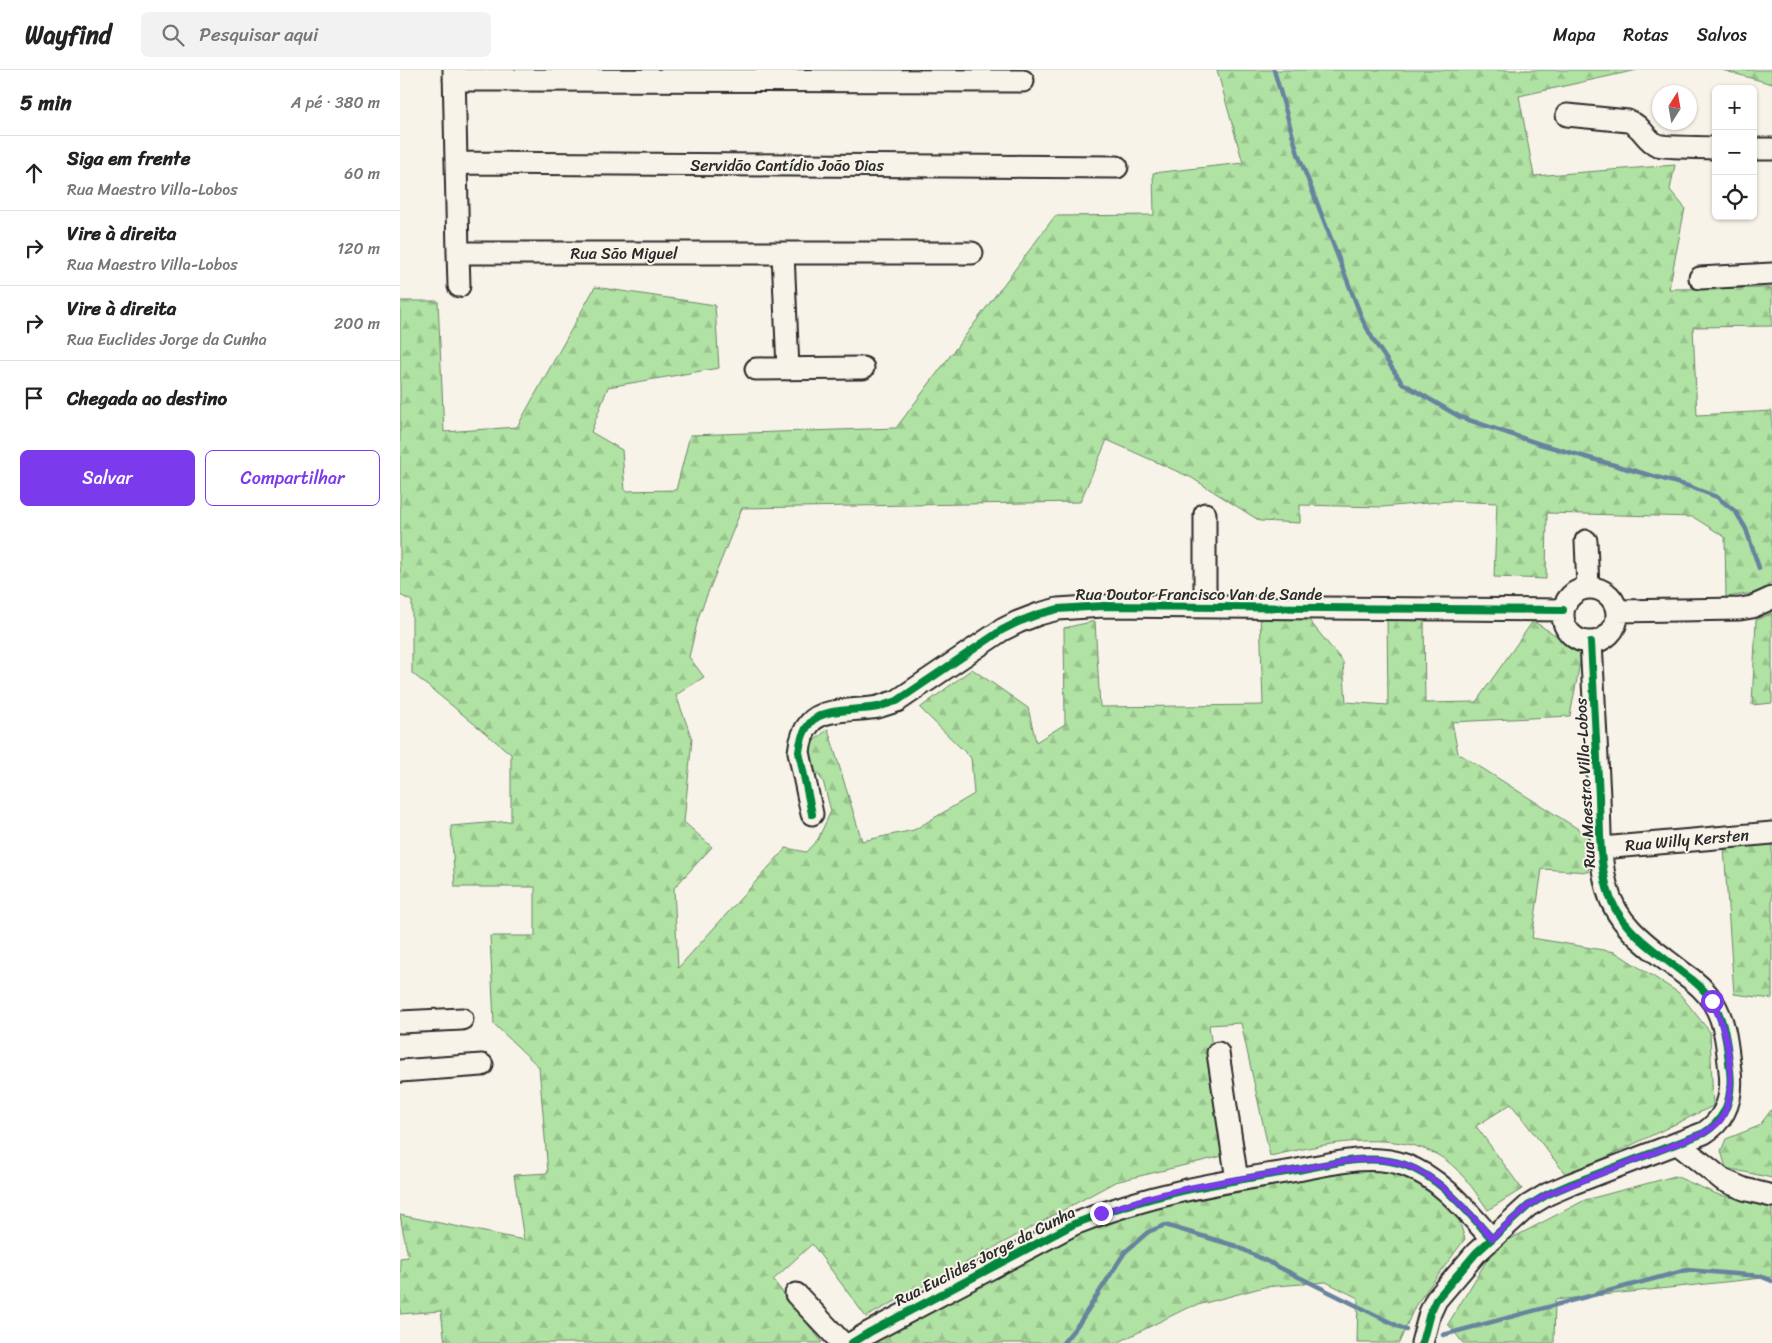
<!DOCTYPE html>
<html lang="pt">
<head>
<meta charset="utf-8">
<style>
	:root { --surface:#fff; --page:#f2f2f2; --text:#222; --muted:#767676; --line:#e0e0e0; --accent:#7c3aed }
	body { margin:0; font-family:Sriracha,sans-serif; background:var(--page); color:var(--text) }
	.controls { position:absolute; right:15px; top:15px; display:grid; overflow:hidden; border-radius:8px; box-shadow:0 1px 4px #0004 }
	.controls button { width:45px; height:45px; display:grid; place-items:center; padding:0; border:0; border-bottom:1px solid var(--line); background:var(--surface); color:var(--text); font:25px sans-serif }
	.compass { position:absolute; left:1252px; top:15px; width:45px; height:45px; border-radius:50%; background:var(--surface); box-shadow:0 1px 4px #0004; rotate:11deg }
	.stop { position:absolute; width:15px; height:15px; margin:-11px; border:4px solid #7c3aed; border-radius:50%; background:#fff }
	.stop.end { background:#7c3aed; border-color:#fff; box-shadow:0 1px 5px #0008 }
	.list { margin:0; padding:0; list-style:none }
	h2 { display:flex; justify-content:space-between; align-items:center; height:65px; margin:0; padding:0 20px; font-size:21px }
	h2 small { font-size:16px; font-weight:400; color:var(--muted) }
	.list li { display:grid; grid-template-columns:32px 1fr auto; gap:15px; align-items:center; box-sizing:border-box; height:75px; padding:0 20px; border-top:1px solid var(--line) }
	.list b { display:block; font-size:19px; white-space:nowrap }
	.list p { margin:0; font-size:16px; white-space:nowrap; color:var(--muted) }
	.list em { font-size:16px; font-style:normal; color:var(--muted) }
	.actions { display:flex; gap:10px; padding:15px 20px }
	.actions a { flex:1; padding:11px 0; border:1px solid var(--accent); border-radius:8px; text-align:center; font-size:18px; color:var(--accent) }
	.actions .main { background:var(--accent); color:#fff }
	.icon { flex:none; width:28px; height:28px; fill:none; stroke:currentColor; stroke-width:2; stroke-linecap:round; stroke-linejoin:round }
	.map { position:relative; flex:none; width:1372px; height:1273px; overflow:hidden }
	header { display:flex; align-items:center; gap:30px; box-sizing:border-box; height:70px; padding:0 25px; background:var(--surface); border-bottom:1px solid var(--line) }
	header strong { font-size:24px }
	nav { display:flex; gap:28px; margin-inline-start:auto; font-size:18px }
	.search { width:350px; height:45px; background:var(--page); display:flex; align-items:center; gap:12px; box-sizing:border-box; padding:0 18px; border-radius:8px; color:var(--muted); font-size:19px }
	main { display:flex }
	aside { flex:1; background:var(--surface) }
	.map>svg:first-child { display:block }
</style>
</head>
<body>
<header>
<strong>Wayfind</strong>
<div class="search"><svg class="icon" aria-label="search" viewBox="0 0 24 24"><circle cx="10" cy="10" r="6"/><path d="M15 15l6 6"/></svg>Pesquisar aqui</div>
<nav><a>Mapa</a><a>Rotas</a><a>Salvos</a></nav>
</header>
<main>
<aside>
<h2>5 min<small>A pé · 380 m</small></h2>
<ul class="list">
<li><svg class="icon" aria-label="ahead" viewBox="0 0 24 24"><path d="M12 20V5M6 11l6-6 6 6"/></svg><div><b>Siga em frente</b><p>Rua Maestro Villa-Lobos</p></div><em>60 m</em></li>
<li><svg class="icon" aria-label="right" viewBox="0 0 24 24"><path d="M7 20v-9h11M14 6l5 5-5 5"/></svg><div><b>Vire à direita</b><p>Rua Maestro Villa-Lobos</p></div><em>120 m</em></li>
<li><svg class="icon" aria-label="right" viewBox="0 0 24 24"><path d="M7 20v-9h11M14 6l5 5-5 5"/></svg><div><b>Vire à direita</b><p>Rua Euclides Jorge da Cunha</p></div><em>200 m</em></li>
<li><svg class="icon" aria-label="arrive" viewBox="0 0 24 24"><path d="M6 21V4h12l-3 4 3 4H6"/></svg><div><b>Chegada ao destino</b></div></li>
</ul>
<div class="actions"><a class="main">Salvar</a><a>Compartilhar</a></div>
</aside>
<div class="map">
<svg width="1372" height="1273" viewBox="0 0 1372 1273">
	<defs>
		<pattern id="forest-firs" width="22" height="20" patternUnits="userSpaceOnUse" patternTransform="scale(1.25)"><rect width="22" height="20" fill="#afe2a3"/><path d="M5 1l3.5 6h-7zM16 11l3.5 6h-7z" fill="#97c28c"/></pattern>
	</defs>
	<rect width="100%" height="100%" fill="#f7f3e8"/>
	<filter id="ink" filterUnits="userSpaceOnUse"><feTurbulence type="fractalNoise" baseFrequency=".02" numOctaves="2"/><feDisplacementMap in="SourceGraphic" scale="10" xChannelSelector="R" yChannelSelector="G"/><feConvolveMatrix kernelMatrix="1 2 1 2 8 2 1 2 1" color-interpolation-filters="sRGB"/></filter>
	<g filter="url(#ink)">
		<path fill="url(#forest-firs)" stroke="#6d8667" d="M 817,0 L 1237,0 L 1119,26 L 1134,106 L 1275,95 L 1270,120 L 1285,138 L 1269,219 L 1372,218 L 1372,256 L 1293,257 L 1297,345 L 1372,341 L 1372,511 L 1362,522 L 1326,527 L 1325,467 L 1293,447 L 1147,443 L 1146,509 L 1094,507 L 1097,433 L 1049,431 L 982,437 L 900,435 L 900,453 L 860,451 L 792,408 L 707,370 L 680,432 L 342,438 L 299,545 L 289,587 L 304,607 L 276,625 L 292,669 L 284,752 L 312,777 L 274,818 L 278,898 L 386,778 L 406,782 L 418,769 L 431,741 L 423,711 L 401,682 L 428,659 L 462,771 L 514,760 L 574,724 L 571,688 L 520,638 L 572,599 L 628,638 L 636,672 L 665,654 L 664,558 L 695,551 L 700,637 L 863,635 L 860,542 L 904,544 L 943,592 L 946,632 L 988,635 L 987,544 L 1024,544 L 1025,633 L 1076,632 L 1133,551 L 1182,582 L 1170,646 L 1052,652 L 1058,683 L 1194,769 L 1188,802 L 1142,799 L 1132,868 L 1215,882 L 1279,923 L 1310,962 L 1313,1036 L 1167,1106 L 1111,1034 L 1076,1056 L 1122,1119 L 1088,1140 C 1074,1120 1058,1095 1036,1084 C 986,1059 921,1075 870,1086 L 841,953 L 809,955 L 827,1085 L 715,1112 L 466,1247 L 412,1174 L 373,1210 L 422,1272 L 421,1273 L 45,1273 L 41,1241 L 0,1244 L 0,1188 L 8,1187 L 0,1145 L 124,1170 L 114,1105 L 148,1103 L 139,997 L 94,954 L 90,866 L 135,866 L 135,817 L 55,817 L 51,756 L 111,751 L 111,684 L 12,603 L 12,531 L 0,525 L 0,231 L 38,231 L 44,362 L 117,357 L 195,217 L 315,235 L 319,298 L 208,317 L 191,362 L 222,380 L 225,421 L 276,420 L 290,365 L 496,358 L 655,146 L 754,145 L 753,103 L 843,93 Z
			M 1322,0 L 1372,0 L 1372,14 Z
			M 1372,543 L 1372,633 L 1352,635 L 1356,550 Z
			M 1372,771 L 1372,929 L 1334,924 L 1324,778 Z
			M 1372,1039 L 1372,1108 L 1326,1098 L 1321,1081 L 1326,1069 L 1359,1056 Z
			M 986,1095 L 1053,1131 L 1065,1169 L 1015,1236 L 999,1273 L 957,1273 L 958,1228 L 926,1212 L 864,1217 L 787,1238 L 717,1273 L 474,1273 L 725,1139 L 787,1125 Z
			M 1275,1106 L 1319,1125 L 1372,1134 L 1372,1207 L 1155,1230 L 1154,1273 L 1063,1273 L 1048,1254 L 1095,1177 L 1185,1130 Z"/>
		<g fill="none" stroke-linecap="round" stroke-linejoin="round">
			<path stroke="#68839e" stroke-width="4.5" d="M 874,0 L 898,84 L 963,251 L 974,271 L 1002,313 L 1060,347 L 1140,374 L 1288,416 L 1317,427 L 1336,442 L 1346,459 L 1359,498
				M 1043,1265 L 1287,1200 L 1360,1206 L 1372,1211
				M 663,1273 L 680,1252 L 725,1182 L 748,1162 L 765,1155 L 836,1176 L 1006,1260"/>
			<defs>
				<path id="minor" d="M 54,0 L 58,183 L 572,183
					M 54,10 L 623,11
					M 1167,45 L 1228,51 C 1243,56 1244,69 1257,75 C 1266,78 1304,77 1316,78
					M 1353,79 L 1372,79
					M 56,93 L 717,97
					M 58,183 L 59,216
					M 383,183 L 388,299
					M 1300,208 L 1372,204
					M 356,299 L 463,298
					M 1186,471 L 1188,518
					M1163 545a27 27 0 1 1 54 0a27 27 0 1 1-54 0Z
					M 805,537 L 805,444
					M 1217,541 L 1340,539 L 1352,537 L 1372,528
					M 412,744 L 399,682 C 400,672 403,661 410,653 C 423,637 459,641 478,637 C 484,635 490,633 497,631 L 602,560 L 618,552 L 639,544 L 658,539 L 703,536 L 1163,540
					M 1202,778 L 1372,763
					M 0,952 L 62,949
					M 818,983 L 837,1110
					M 0,1001 L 82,995
					M 1278,1074 L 1323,1110 L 1344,1119 L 1372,1126
					M 396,1224 L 442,1273
					M 452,1273 L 470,1262 L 674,1154 C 746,1125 816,1113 892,1101 C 928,1095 970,1082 1005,1095 C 1042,1109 1065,1139 1091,1168
					M 1022,1273 L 1030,1243 L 1036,1230 L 1076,1183 L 1128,1136 L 1148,1124 L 1171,1114 L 1304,1063 C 1326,1049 1333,1027 1330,1001 C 1327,977 1326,953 1313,932 C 1305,920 1295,911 1283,903 C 1253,879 1217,858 1207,818 C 1199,789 1200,757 1199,727 C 1196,675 1194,624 1191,572"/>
			</defs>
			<use href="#minor" stroke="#2b2b2b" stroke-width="25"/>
			<use href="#minor" stroke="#f7f3e8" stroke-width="21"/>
			<defs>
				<path id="cycleway" d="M 412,744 L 399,682 C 400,672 403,661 410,653 C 423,637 459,641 478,637 C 484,635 490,633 497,631 L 602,560 L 618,552 L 639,544 L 658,539 L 703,536 L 1163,540
					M 452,1273 L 470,1262 L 674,1154 C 746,1125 816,1113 892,1101 C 928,1095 970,1082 1005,1095 C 1042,1109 1065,1139 1091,1168
					M 1022,1273 L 1030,1243 L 1036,1230 L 1076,1183 L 1128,1136 L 1148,1124 L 1171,1114 L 1304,1063 C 1326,1049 1333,1027 1330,1001 C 1327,977 1326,953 1313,932 C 1305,920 1295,911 1283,903 C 1253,879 1217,858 1207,818 C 1199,789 1200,757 1199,727 C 1196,675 1194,624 1191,572"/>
			</defs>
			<use href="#cycleway" stroke="#f7f3e8" stroke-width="11"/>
			<use href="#cycleway" stroke="#00873e" stroke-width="8"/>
		</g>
	</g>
	<g fill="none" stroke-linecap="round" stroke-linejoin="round" filter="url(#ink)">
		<path stroke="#7c3aed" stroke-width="6" d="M 701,1143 C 720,1137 739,1130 759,1125 C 801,1114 846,1108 889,1101 C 926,1095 970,1082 1006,1095 C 1044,1110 1065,1139 1092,1168 L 1128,1136 L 1148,1124 L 1304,1063 C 1310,1059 1318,1055 1322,1048 C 1339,1016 1328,962 1312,931"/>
	</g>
	<g text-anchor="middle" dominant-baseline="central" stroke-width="4" stroke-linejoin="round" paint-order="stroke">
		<g font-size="16" fill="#2b2b2b" stroke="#f7f3e8">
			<text x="387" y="95">Servidão Cantídio João Dias</text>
			<text x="224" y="183">Rua São Miguel</text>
			<text x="799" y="524">Rua Doutor Francisco Van de Sande</text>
			<text transform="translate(1185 713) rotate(-93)">Rua Maestro Villa-Lobos</text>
			<text transform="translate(1287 770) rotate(-5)">Rua Willy Kersten</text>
			<text transform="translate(585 1186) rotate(-27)">Rua Euclides Jorge da Cunha</text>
		</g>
	</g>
</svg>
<div class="controls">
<button>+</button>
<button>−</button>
<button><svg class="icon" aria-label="locate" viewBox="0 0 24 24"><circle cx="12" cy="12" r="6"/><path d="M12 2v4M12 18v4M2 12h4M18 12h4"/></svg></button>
</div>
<svg class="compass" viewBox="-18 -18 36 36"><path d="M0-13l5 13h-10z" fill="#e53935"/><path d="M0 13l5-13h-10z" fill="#767676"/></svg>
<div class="stop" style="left:1312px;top:931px"></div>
<div class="stop end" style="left:701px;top:1143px"></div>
</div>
</main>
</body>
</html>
